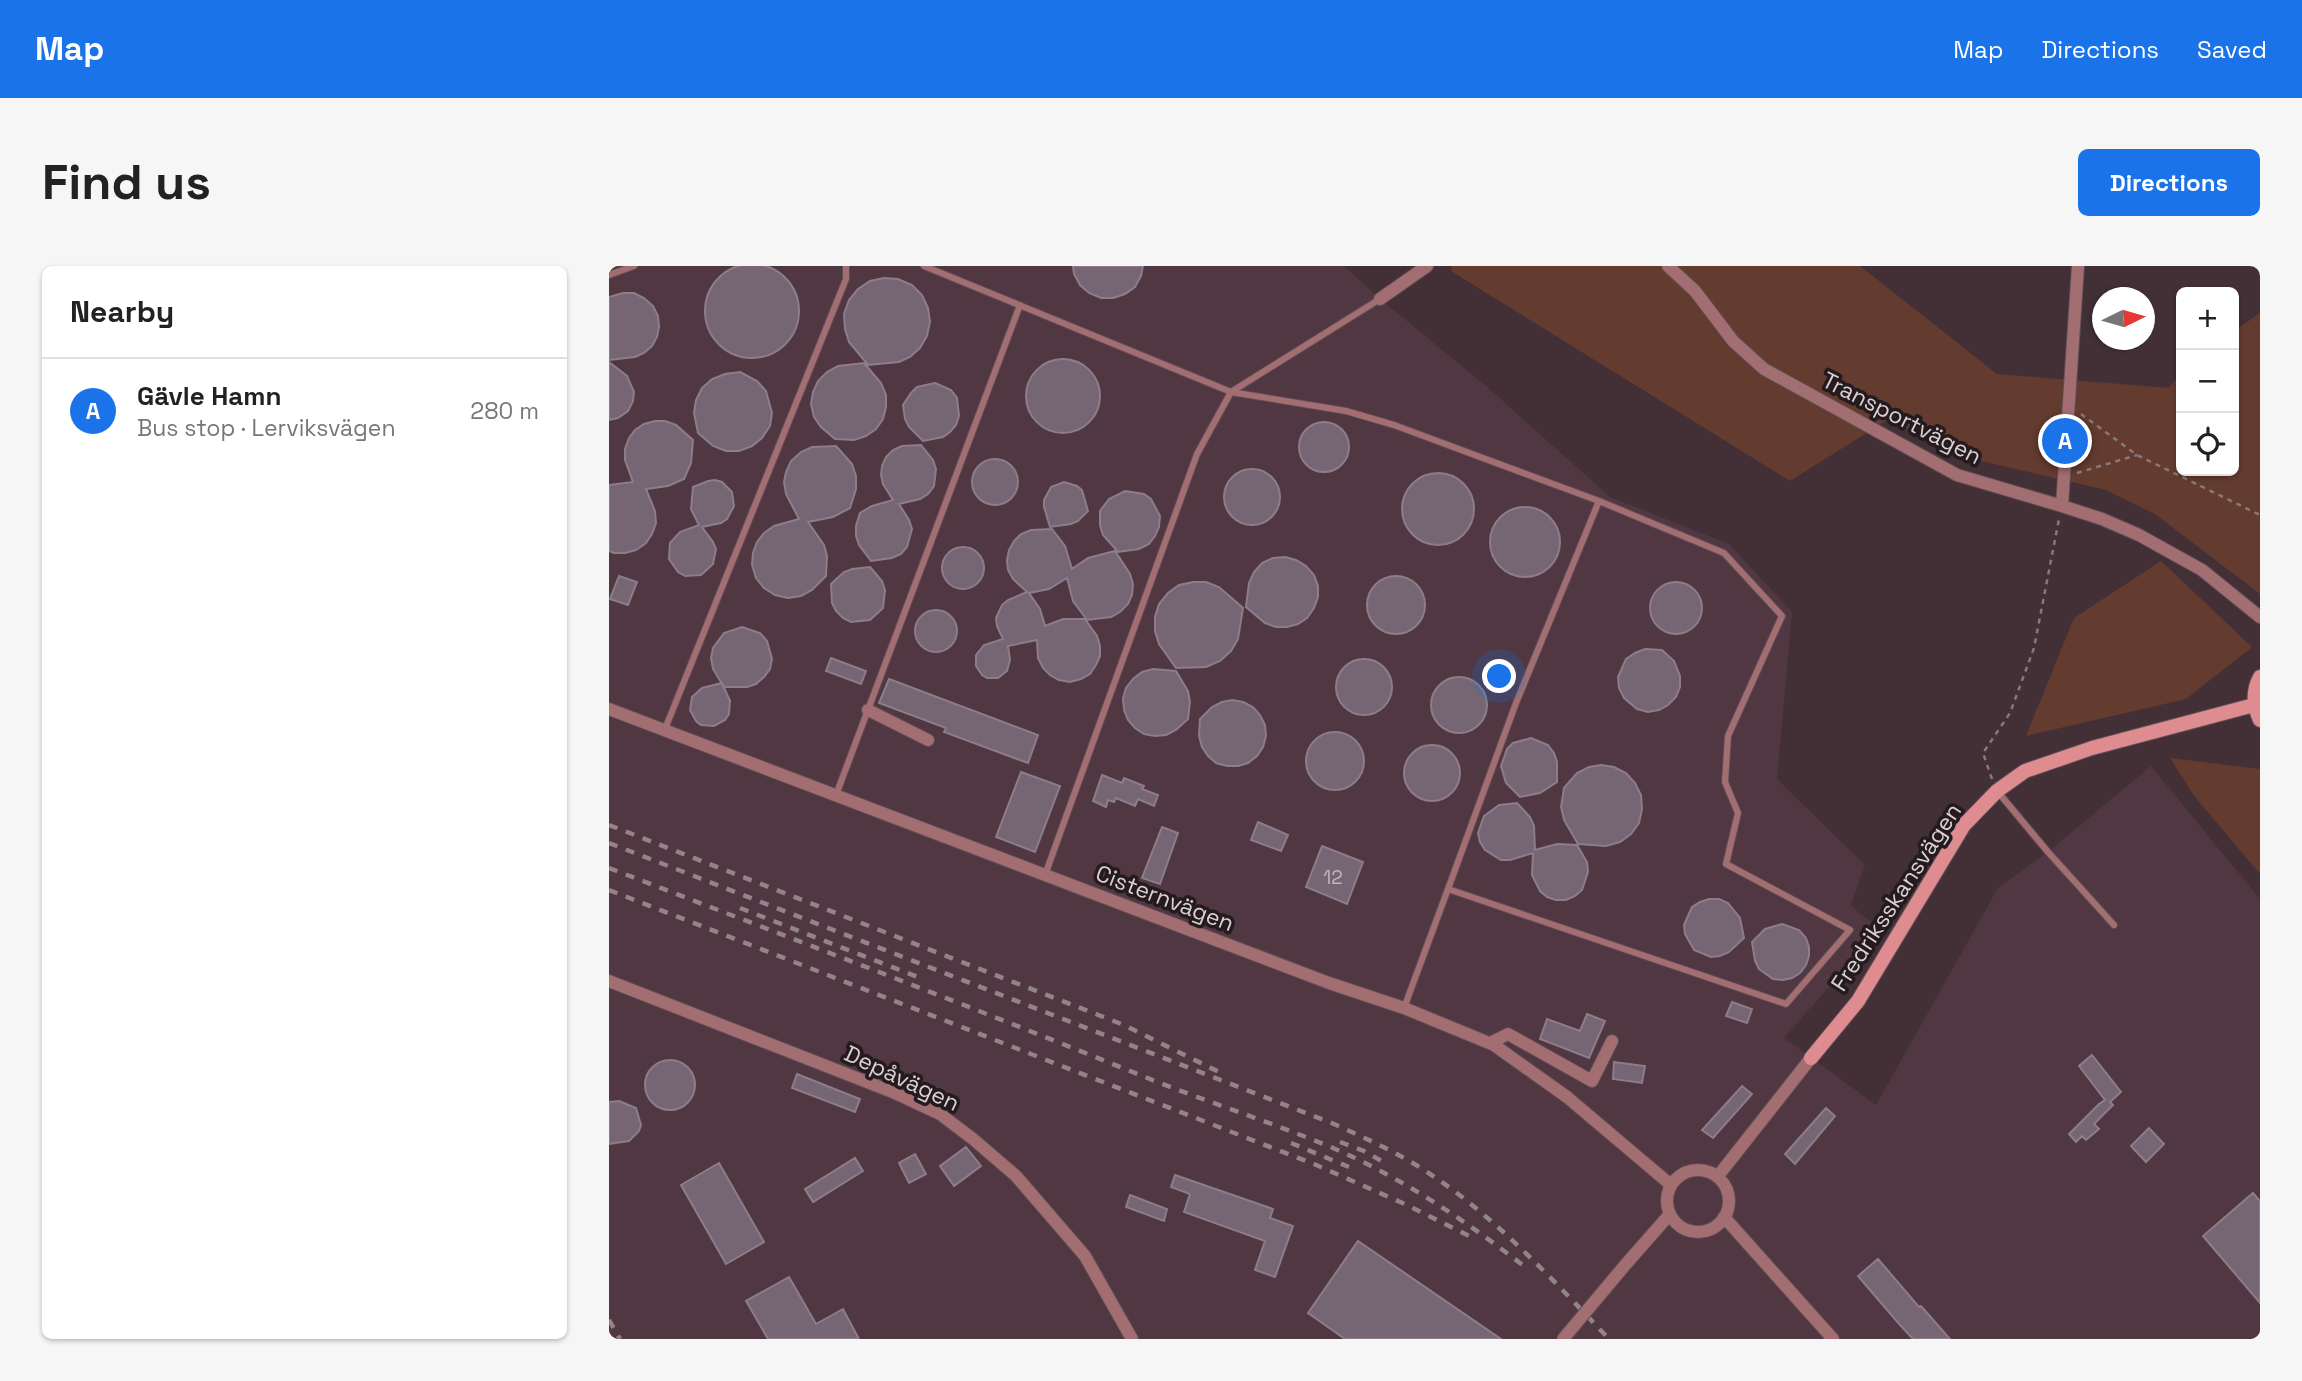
<!DOCTYPE html>
<html lang="en">
<head>
<meta charset="utf-8">
<style>
	:root { --surface:#fff; --page:#f6f6f6; --text:#222; --muted:#767676; --line:#e0e0e0; --accent:#1a73e8 }
	body { margin:0; font-family:"Space Grotesk",sans-serif; background:var(--page); color:var(--text) }
	.controls { position:absolute; right:21px; top:21px; display:grid; overflow:hidden; border-radius:10px; box-shadow:0 2px 5px #0004 }
	.controls button { width:63px; height:63px; display:grid; place-items:center; padding:0; border:0; border-bottom:2px solid var(--line); background:var(--surface); color:var(--text); font:35px sans-serif }
	.compass { position:absolute; left:1483px; top:21px; width:63px; height:63px; border-radius:50%; background:var(--surface); box-shadow:0 2px 5px #0004; rotate:85deg }
	.you { position:absolute; left:891px; top:411px; width:24px; height:24px; margin:-18px; border:5px solid #fff; border-radius:50%; background:#1a73e8; box-shadow:0 0 0 10px #1a73e833 }
	.badge { display:grid; place-items:center; width:46px; height:46px; border-radius:50%; background:var(--accent); color:#fff; font-size:23px; font-weight:700 }
	.pin { position:absolute; translate:-50% -50%; border:4px solid #fff; box-shadow:0 2px 7px #0006 }
	.list { margin:0; padding:0; list-style:none }
	h2 { display:flex; justify-content:space-between; align-items:center; height:91px; margin:0; padding:0 28px; font-size:30px }
	h2 small { font-size:23px; font-weight:400; color:var(--muted) }
	.list li { display:grid; grid-template-columns:46px 1fr auto; gap:21px; align-items:center; box-sizing:border-box; height:105px; padding:0 28px; border-top:2px solid var(--line) }
	.list b { display:block; font-size:26px; white-space:nowrap }
	.list p { margin:0; font-size:23px; white-space:nowrap; color:var(--muted) }
	.list em { font-size:23px; font-style:normal; color:var(--muted) }
	.icon { flex:none; width:38px; height:38px; fill:none; stroke:currentColor; stroke-width:2; stroke-linecap:round; stroke-linejoin:round }
	.map { position:relative; flex:none; width:1651px; height:1073px; overflow:hidden; border-radius:10px }
	header { display:flex; align-items:center; gap:42px; box-sizing:border-box; height:98px; padding:0 35px; background:var(--accent); color:#fff }
	header strong { font-size:33px }
	nav { display:flex; gap:38px; margin-inline-start:auto; font-size:24px }
	.intro { display:flex; align-items:center; justify-content:space-between; box-sizing:border-box; height:168px; padding:0 42px }
	h1 { margin:0; font-size:49px }
	.button { padding:18px 32px; border-radius:10px; background:var(--accent); color:#fff; font-size:24px; font-weight:700 }
	main { display:flex; gap:42px; padding:0 42px }
	aside { flex:1; background:var(--surface); border-radius:10px; box-shadow:0 2px 5px #0004 }
	.map>svg:first-child { display:block }
</style>
</head>
<body>
<header>
<strong>Map</strong>
<nav><a>Map</a><a>Directions</a><a>Saved</a></nav>
</header>
<div class="intro"><h1>Find us</h1><a class="button">Directions</a></div>
<main>
<aside>
<h2>Nearby<small></small></h2>
<ul class="list">
<li><span class="badge">A</span><div><b>Gävle Hamn</b><p>Bus stop · Lerviksvägen</p></div><em>280 m</em></li>
</ul>
</aside>
<div class="map">
<svg width="1651" height="1073" viewBox="0 0 1651 1073">
	<rect width="100%" height="100%" fill="#433037"/>
	<path fill="#503741" d="M 0,0 L 735,0 L 771,33 L 876,119 L 1001,231 L 1120,278 L 1183,346 L 1168,513 L 1256,599 L 1242,640 L 1271,663 L 1175,772 L 1267,839 L 1389,622 L 1439,586 L 1542,500 L 1651,633 L 1651,1073 L 0,1073 Z"/>
	<path fill="#633b2f" d="M 843,0 L 1251,0 L 1388,108 L 1560,122 L 1572,107 L 1572,205 L 1625,205 L 1625,65 L 1651,47 L 1651,328 L 1546,248 L 1497,224 L 1368,194 L 1278,154 L 1181,215 L 842,5 Z
		M 1552,295 L 1643,381 L 1577,433 L 1417,470 L 1465,352 Z
		M 1561,492 L 1651,503 L 1651,608 L 1586,531 Z"/>
	<path fill="#766573" stroke="#8d7c8a" stroke-width="2" d="M96 45a47 47 0 1 1 94 0a47 47 0 1 1-94 0Z
		M 464,0 L 534,0 L 532,10 L 526,21 L 516,28 L 504,32 L 492,32 L 480,27 L 471,19 L 465,8 Z
		M 275,12 L 289,13 L 303,19 L 313,29 L 319,42 L 321,56 L 318,70 L 311,82 L 301,91 L 290,96 L 259,99 L 240,76 L 236,63 L 235,48 L 240,34 L 249,23 L 261,15 Z
		M 14,27 L 25,27 L 35,32 L 44,40 L 49,50 L 50,61 L 48,71 L 43,80 L 35,87 L 26,91 L 0,94 L 0,31 Z
		M417 130a37 37 0 1 1 74 0a37 37 0 1 1-74 0Z
		M 0,96 L 18,110 L 25,126 L 24,135 L 19,145 L 9,152 L 0,154 Z
		M 255,97 L 272,117 L 277,129 L 277,141 L 274,153 L 267,163 L 257,170 L 245,174 L 226,173 L 212,161 L 205,151 L 202,138 L 204,126 L 209,115 L 218,106 L 229,100 Z
		M 131,106 L 148,115 L 157,125 L 163,147 L 161,160 L 153,172 L 143,180 L 130,185 L 117,185 L 104,180 L 89,167 L 85,147 L 87,134 L 93,122 L 103,113 L 116,108 Z
		M 326,117 L 342,124 L 348,132 L 350,150 L 347,159 L 341,166 L 334,171 L 314,175 L 300,161 L 296,153 L 294,139 L 302,127 L 308,121 Z
		M 46,155 L 56,155 L 67,159 L 84,174 L 82,197 L 75,213 L 59,220 L 37,223 L 46,245 L 47,257 L 43,268 L 37,277 L 27,284 L 16,287 L 5,287 L 0,285 L 0,219 L 24,216 L 16,194 L 16,183 L 20,172 L 26,164 L 35,158 Z
		M690 181a25 25 0 1 1 50 0a25 25 0 1 1-50 0Z
		M 312,179 L 324,194 L 327,203 L 325,220 L 319,228 L 311,233 L 290,238 L 300,254 L 303,263 L 298,281 L 292,288 L 283,292 L 262,295 L 250,279 L 247,270 L 247,260 L 251,247 L 263,240 L 284,234 L 274,218 L 272,209 L 273,200 L 277,191 L 284,184 L 293,180 Z
		M 227,180 L 243,198 L 247,210 L 247,223 L 241,242 L 224,251 L 199,256 L 215,279 L 218,290 L 217,310 L 203,324 L 192,330 L 179,332 L 166,329 L 155,322 L 147,312 L 143,299 L 144,287 L 148,276 L 155,267 L 165,260 L 190,253 L 177,228 L 175,216 L 177,206 L 182,195 L 192,186 L 203,181 Z
		M363 216a23 23 0 1 1 46 0a23 23 0 1 1-46 0Z
		M615 231a28 28 0 1 1 56 0a28 28 0 1 1-56 0Z
		M793 243a36 36 0 1 1 72 0a36 36 0 1 1-72 0Z
		M 106,214 L 113,216 L 123,226 L 125,240 L 118,253 L 112,257 L 93,261 L 104,276 L 107,283 L 104,298 L 92,309 L 76,310 L 69,306 L 60,293 L 61,277 L 71,266 L 90,259 L 82,243 L 84,221 L 99,215 Z
		M 455,216 L 468,220 L 473,224 L 479,245 L 469,255 L 462,258 L 441,261 L 435,241 L 435,234 L 442,221 Z
		M 516,225 L 535,228 L 542,233 L 551,250 L 550,261 L 546,270 L 540,278 L 530,283 L 509,286 L 494,269 L 491,259 L 491,245 L 500,233 Z
		M881 276a35 35 0 1 1 70 0a35 35 0 1 1-70 0Z
		M 443,263 L 456,280 L 463,303 L 479,292 L 506,285 L 521,308 L 524,318 L 523,329 L 519,338 L 511,346 L 502,351 L 478,354 L 464,335 L 458,312 L 440,323 L 420,327 L 431,343 L 436,360 L 454,353 L 476,353 L 488,370 L 491,380 L 491,390 L 487,399 L 481,408 L 472,413 L 461,416 L 450,414 L 441,409 L 434,402 L 429,392 L 428,374 L 399,380 L 401,394 L 398,405 L 389,412 L 378,412 L 373,409 L 367,400 L 367,389 L 375,379 L 394,373 L 388,360 L 387,352 L 393,339 L 399,334 L 418,326 L 404,313 L 399,304 L 398,294 L 400,284 L 405,275 L 412,268 L 422,264 Z
		M333 302a21 21 0 1 1 42 0a21 21 0 1 1-42 0Z
		M 676,291 L 687,294 L 697,300 L 705,309 L 709,320 L 709,331 L 705,342 L 698,352 L 689,358 L 678,361 L 667,361 L 656,357 L 637,341 L 640,317 L 645,306 L 653,297 L 664,292 Z
		M 261,301 L 273,315 L 276,324 L 274,342 L 261,354 L 242,356 L 234,352 L 227,345 L 223,337 L 222,318 L 235,306 L 243,303 Z
		M758 339a29 29 0 1 1 58 0a29 29 0 1 1-58 0Z
		M 10,310 L 28,316 L 19,339 L 1,333 Z
		M1041 342a26 26 0 1 1 52 0a26 26 0 1 1-52 0Z
		M 584,316 L 597,316 L 610,321 L 634,342 L 629,373 L 622,385 L 611,395 L 597,401 L 567,402 L 550,378 L 546,365 L 546,351 L 550,338 L 559,327 L 570,319 Z
		M306 365a21 21 0 1 1 42 0a21 21 0 1 1-42 0Z
		M 133,361 L 151,367 L 158,375 L 163,393 L 161,403 L 155,411 L 147,418 L 138,421 L 115,421 L 104,403 L 102,392 L 104,382 L 115,367 Z
		M 1036,383 L 1053,384 L 1065,395 L 1071,410 L 1071,421 L 1067,431 L 1059,439 L 1050,444 L 1039,446 L 1028,443 L 1015,432 L 1010,422 L 1009,411 L 1017,393 L 1026,387 Z
		M 222,392 L 257,405 L 252,418 L 217,405 Z
		M727 421a28 28 0 1 1 56 0a28 28 0 1 1-56 0Z
		M 544,403 L 567,405 L 579,425 L 581,436 L 579,453 L 567,464 L 557,469 L 546,470 L 535,468 L 526,462 L 519,454 L 515,444 L 514,432 L 517,422 L 524,413 L 533,406 Z
		M822 439a28 28 0 1 1 56 0a28 28 0 1 1-56 0Z
		M 280,413 L 429,469 L 419,497 L 335,466 L 337,462 L 270,437 Z
		M 113,417 L 121,435 L 120,448 L 116,454 L 105,460 L 92,459 L 87,455 L 81,444 L 83,431 L 93,422 Z
		M 623,434 L 634,436 L 644,441 L 651,449 L 656,459 L 657,470 L 654,481 L 648,490 L 639,497 L 629,500 L 618,500 L 607,497 L 599,490 L 593,481 L 590,470 L 591,453 L 603,441 L 613,436 Z
		M697 495a29 29 0 1 1 58 0a29 29 0 1 1-58 0Z
		M 922,472 L 939,479 L 945,487 L 948,496 L 948,516 L 931,527 L 911,531 L 897,517 L 892,500 L 898,483 L 904,477 Z
		M795 507a28 28 0 1 1 56 0a28 28 0 1 1-56 0Z
		M 992,499 L 1005,501 L 1017,507 L 1026,517 L 1032,529 L 1033,543 L 1030,557 L 1022,568 L 1011,576 L 997,580 L 969,578 L 955,554 L 952,541 L 955,522 L 968,507 L 980,501 Z
		M 412,506 L 451,520 L 426,586 L 387,571 Z
		M 493,509 L 513,517 L 515,512 L 535,520 L 533,523 L 549,529 L 545,540 L 529,533 L 526,540 L 507,532 L 505,536 L 499,534 L 497,541 L 484,535 Z
		M 908,537 L 921,551 L 925,560 L 926,584 L 948,578 L 968,579 L 978,596 L 979,606 L 973,624 L 966,630 L 957,634 L 947,634 L 938,631 L 931,625 L 923,609 L 924,587 L 901,594 L 892,594 L 876,584 L 871,576 L 869,567 L 875,550 L 890,539 Z
		M 649,556 L 679,569 L 672,585 L 642,574 Z
		M 553,561 L 569,567 L 551,618 L 533,612 Z
		M 713,580 L 754,596 L 738,638 L 697,621 Z
		M 1100,633 L 1110,633 L 1119,637 L 1131,652 L 1135,672 L 1120,686 L 1111,690 L 1102,691 L 1085,684 L 1076,668 L 1075,659 L 1083,641 L 1091,636 Z
		M 1173,658 L 1190,664 L 1197,672 L 1200,681 L 1200,690 L 1197,699 L 1191,707 L 1183,712 L 1174,714 L 1164,713 L 1150,703 L 1146,695 L 1143,676 L 1156,663 Z
		M 1123,736 L 1143,743 L 1138,757 L 1117,750 Z
		M 978,748 L 996,755 L 980,792 L 931,773 L 938,753 L 971,765 Z
		M 1483,789 L 1512,826 L 1501,836 L 1504,839 L 1485,858 L 1490,863 L 1477,874 L 1473,870 L 1467,876 L 1460,868 L 1490,838 L 1496,834 L 1470,800 Z
		M36 819a25 25 0 1 1 50 0a25 25 0 1 1-50 0Z
		M 1005,796 L 1036,800 L 1033,817 L 1004,813 Z
		M 188,808 L 251,833 L 246,846 L 183,822 Z
		M 1133,820 L 1143,828 L 1104,872 L 1093,864 Z
		M 10,835 L 27,842 L 32,859 L 30,865 L 20,875 L 0,878 L 0,836 Z
		M 1217,842 L 1226,850 L 1186,898 L 1176,888 Z
		M 1540,862 L 1555,878 L 1537,896 L 1522,880 Z
		M 357,881 L 372,900 L 345,920 L 331,900 Z
		M 306,888 L 317,908 L 300,917 L 290,897 Z
		M 246,892 L 254,905 L 204,936 L 196,923 Z
		M 110,897 L 155,976 L 117,998 L 72,919 Z
		M 566,909 L 664,943 L 661,952 L 684,960 L 666,1011 L 646,1004 L 656,975 L 575,946 L 581,928 L 562,921 Z
		M 1644,927 L 1651,935 L 1651,1037 L 1594,970 Z
		M 521,929 L 558,943 L 555,955 L 517,941 Z
		M 749,975 L 892,1073 L 736,1073 L 699,1047 Z
		M 1269,993 L 1310,1041 L 1312,1040 L 1341,1073 L 1304,1073 L 1291,1059 L 1249,1010 Z
		M 180,1011 L 207,1058 L 234,1043 L 250,1073 L 159,1073 L 137,1035 Z"/>
	<g fill="none" stroke-linecap="round" stroke-linejoin="round">
		<defs>
			<path id="lane" d="M 315,0 L 622,126 L 737,145 L 785,159 L 990,235 L 1115,287 L 1173,350 L 1119,470 L 1116,516 L 1129,547 L 1117,598 L 1241,664 L 1177,738 L 839,623 L 795,742
				M 0,9 L 25,0
				M 56,463 L 237,13 L 237,0
				M 1389,526 L 1439,586 L 1505,659
				M 227,529 L 411,39
				M 436,609 L 588,188 L 622,126 L 771,33
				M 839,623 L 907,437 L 990,235"/>
			<path id="street" d="M 1059,0 L 1086,25 L 1124,75 L 1155,103 L 1348,209 L 1453,240 L 1493,253 L 1530,269 L 1593,304 L 1651,351
				M 771,33 L 818,0
				M 1453,240 L 1469,0
				M 0,443 L 720,717 L 795,742 L 885,779 L 958,831 L 1062,919
				M 259,444 L 319,474
				M 0,715 L 286,827 L 331,848 L 364,873 L 407,910 L 476,990 L 523,1073
				M 881,777 L 899,768 L 983,815 L 1003,775
				M1058 935a31 31 0 1 1 62 0a31 31 0 1 1-62 0Z
				M 1109,910 L 1202,792
				M 1115,951 L 1224,1073
				M 1017,998 L 1061,948"/>
			<path id="secondary" d="M 1651,411 C 1643,426 1644,439 1651,454
				M 1202,792 L 1249,735 L 1355,559 L 1388,525 L 1416,505 L 1483,482 L 1645,439"/>
		</defs>
		<use href="#lane" stroke="#5e4d53" stroke-width="8"/>
		<use href="#street" stroke="#5e4d53" stroke-width="14"/>
		<use href="#secondary" stroke="#5e4d53" stroke-width="16"/>
		<path stroke="#87787d" stroke-width="2.5" stroke-dasharray="5 5" stroke-linecap="butt" d="M 1472,148 L 1528,189 L 1651,249
			M 1468,207 L 1528,189
			M 1383,513 L 1374,487 L 1401,447 L 1425,382 L 1450,253"/>
		<use href="#lane" stroke="#a36e71" stroke-width="6"/>
		<use href="#street" stroke="#a36e71" stroke-width="12"/>
		<use href="#secondary" stroke="#df8c91" stroke-width="14"/>
		<path stroke="#938489" stroke-width="4.5" stroke-dasharray="9 9" stroke-linecap="butt" d="M 0,559 L 515,759 L 610,806
			M 0,577 L 725,858 C 756,872 787,886 815,904 C 885,949 943,1013 1000,1073
			M 0,602 C 179,671 358,739 536,811 C 598,836 662,856 724,882 C 797,914 857,955 920,1004
			M 0,624 L 705,898 L 798,939 L 866,973
			M 131,642 L 314,713
			M 731,876 L 755,885 L 776,897
			M 682,877 L 740,901
			M 0,1054 L 11,1073"/>
		<defs>
			<path id="street-bridge" d="M 954,1073 L 1017,998"/>
		</defs>
		<use href="#street-bridge" stroke="#5e4d53" stroke-width="14" stroke-linecap="butt"/>
		<use href="#street-bridge" stroke="#a36e71" stroke-width="12"/>
	</g>
	<g text-anchor="middle" dominant-baseline="central" stroke-width="7" stroke-linejoin="round" paint-order="stroke">
		<g font-size="19" fill="#c2b4bb">
			<text x="724" y="611">12</text>
		</g>
		<g font-size="23" fill="#dbcfd3" stroke="#241b1e">
			<text transform="translate(1293 152) rotate(27)">Transportvägen</text>
			<text transform="translate(1287 631) rotate(-57)">Fredriksskansvägen</text>
			<text transform="translate(556 632) rotate(21)">Cisternvägen</text>
			<text transform="translate(293 812) rotate(25)">Depåvägen</text>
		</g>
	</g>
</svg>
<div class="controls">
<button>+</button>
<button>−</button>
<button><svg class="icon" aria-label="locate" viewBox="0 0 24 24"><circle cx="12" cy="12" r="6"/><path d="M12 2v4M12 18v4M2 12h4M18 12h4"/></svg></button>
</div>
<svg class="compass" viewBox="-18 -18 36 36"><path d="M0-13l5 13h-10z" fill="#e53935"/><path d="M0 13l5-13h-10z" fill="#767676"/></svg>
<div class="you"></div>
<div class="pin badge" style="left:1456px;top:175px">A</div>
</div>
</main>
</body>
</html>
